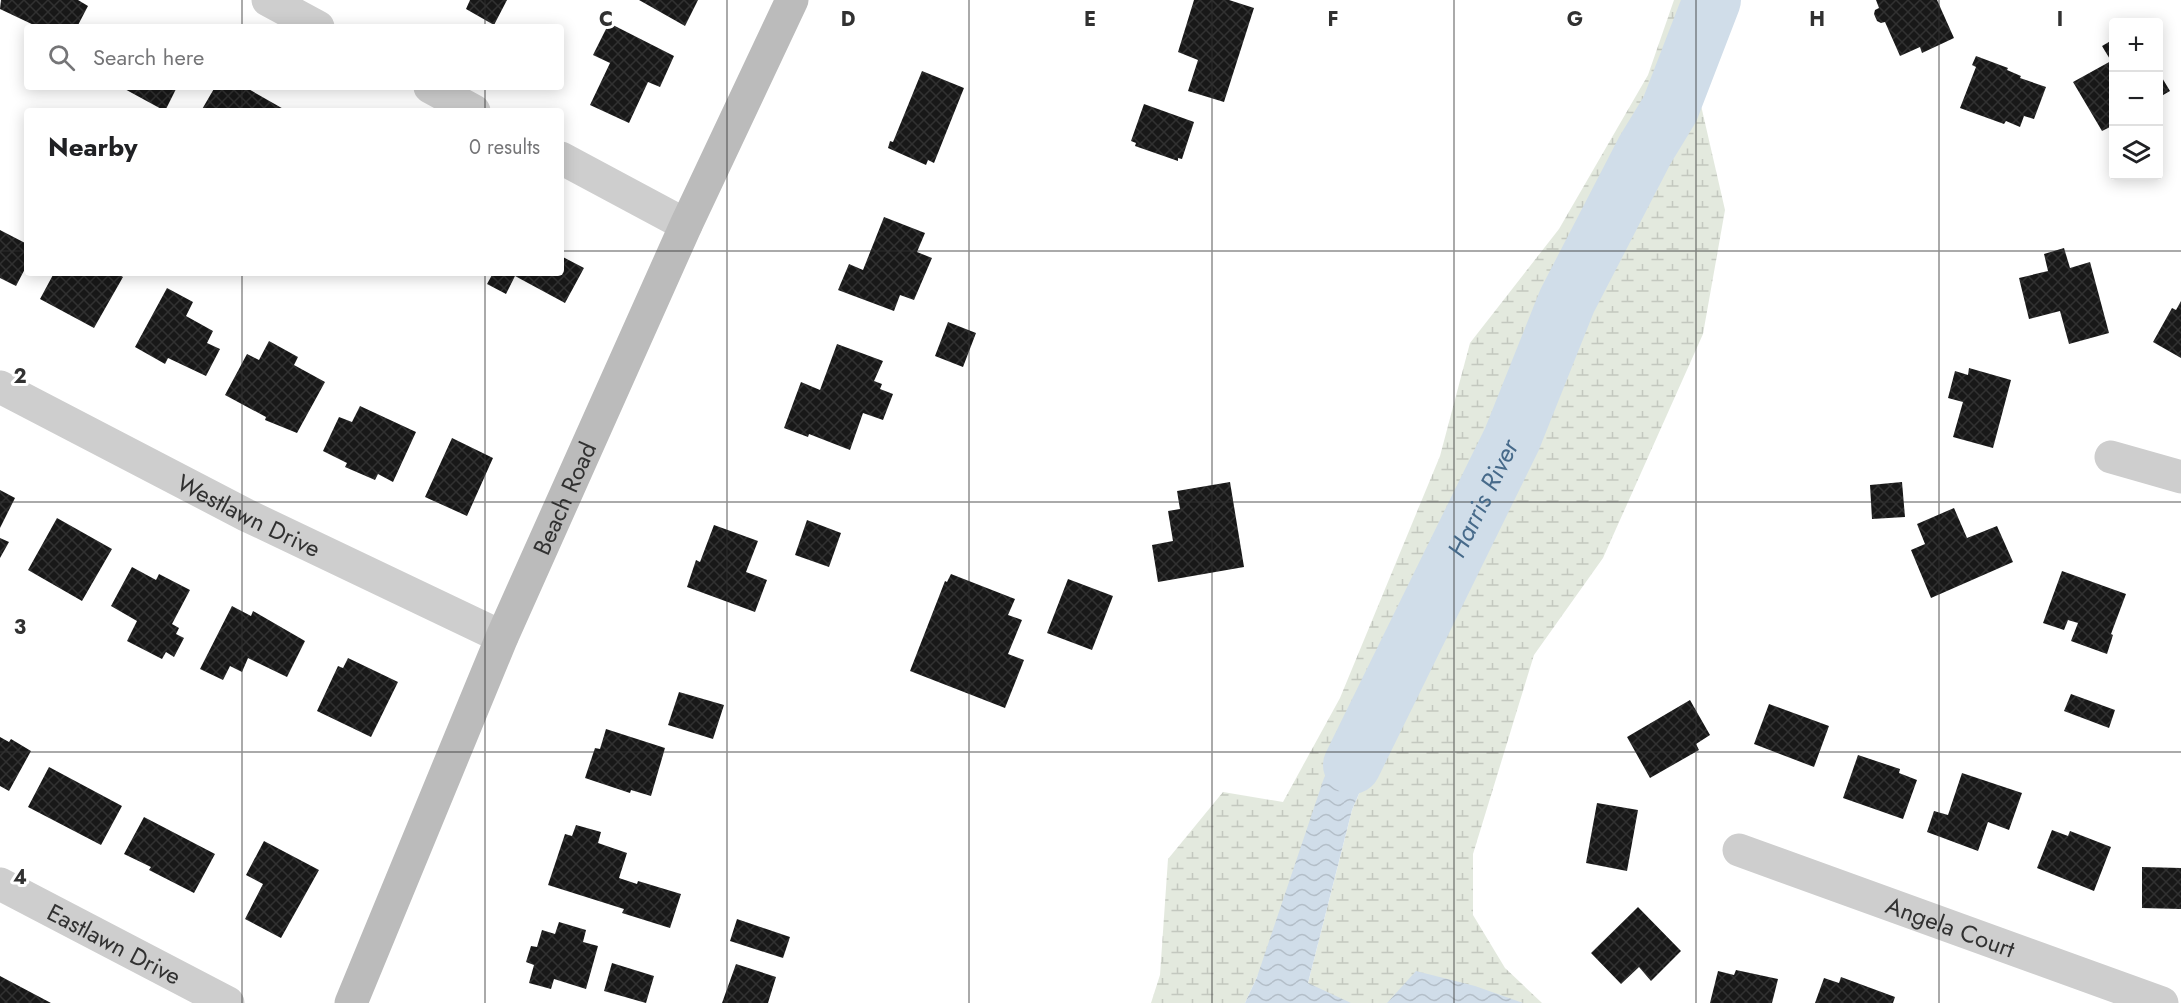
<!DOCTYPE html>
<html lang="en">
<head>
<meta charset="utf-8">
<style>
	:root { --surface:#fff; --page:#f2f2f2; --text:#202124; --muted:#757577; --line:#e0e0e0 }
	body { margin:0; font-family:Jost,sans-serif; background:var(--page); color:var(--text) }
	.controls { position:absolute; right:18px; top:18px; display:grid; overflow:hidden; border-radius:6px; box-shadow:0 3px 15px #0003 }
	.controls button { width:54px; height:54px; display:grid; place-items:center; padding:0; border:0; border-bottom:2px solid var(--line); background:var(--surface); color:var(--text); font:30px sans-serif }
	.list { margin:0; padding:0; list-style:none }
	h2 { display:flex; justify-content:space-between; align-items:center; height:78px; margin:0; padding:0 24px; font-size:26px }
	h2 small { font-size:20px; font-weight:400; color:var(--muted) }
	.icon { flex:none; width:33px; height:33px; fill:none; stroke:currentColor; stroke-width:2; stroke-linecap:round; stroke-linejoin:round }
	.map { position:relative; flex:none; width:2181px; height:1003px; overflow:hidden }
	.search { position:absolute; background:var(--surface); box-shadow:0 3px 15px #0003; left:24px; top:24px; width:540px; height:66px; display:flex; align-items:center; gap:15px; box-sizing:border-box; padding:0 21px; border-radius:6px; color:var(--muted); font-size:22px }
	.panel { position:absolute; background:var(--surface); box-shadow:0 3px 15px #0003; left:24px; top:108px; width:540px; height:168px; border-radius:6px }
	.map>svg:first-child { display:block }
</style>
</head>
<body>
<div class="map">
<svg width="2181" height="1003" viewBox="0 0 2181 1003">
	<defs>
		<pattern id="wetland-marsh" width="20" height="14" patternUnits="userSpaceOnUse" patternTransform="scale(1.5)"><rect width="20" height="14" fill="#e3e9de"/><path d="M1 5h8M5 5V1M11 12h8M15 12V8" fill="none" stroke="#c3c8bf"/></pattern>
		<pattern id="water-waves" width="16" height="10" patternUnits="userSpaceOnUse" patternTransform="scale(1.5)"><rect width="16" height="10" fill="#d0dde9"/><path d="M0 5q4-4 8 0t8 0" fill="none" stroke="#b3bec8"/></pattern>
		<pattern id="building-cross-hatch" width="8" height="8" patternUnits="userSpaceOnUse" patternTransform="scale(1.5)"><rect width="8" height="8" fill="#181818"/><path d="M0 0l8 8M0 8l8-8" fill="none" stroke="#313131"/></pattern>
	</defs>
	<rect width="100%" height="100%" fill="#fff"/>
	<path fill="url(#wetland-marsh)" d="M 1674,0 L 1740,0 L 1700,101 L 1725,210 L 1703,334 L 1603,558 L 1534,655 L 1473,854 L 1473,915 L 1505,968 L 1542,1003 L 1297,1003 L 1308,983 L 1352,810 L 1394,712 L 1257,977 L 1245,1003 L 1151,1003 L 1160,975 L 1168,859 L 1223,792 L 1283,802 L 1340,698 L 1440,456 L 1470,343 L 1559,229 L 1648,75 Z"/>
	<path fill="url(#water-waves)" d="M 1389,694 L 1394,712 L 1352,810 L 1308,983 L 1351,1003 L 1245,1003 L 1257,977 L 1324,778 L 1358,712 Z
		M 1416,971 L 1475,986 L 1523,1003 L 1387,1003 Z"/>
	<g fill="none" stroke-linecap="round" stroke-linejoin="round">
		<path stroke="#d0dde9" stroke-width="58" id="s1" d="M 1352,765 L 1512,439 L 1567,301 L 1645,150 L 1670,109 L 1712,0"/>
	</g>
	<path fill="url(#building-cross-hatch)" d="M 1,0 L 78,0 L 88,6 L 77,27 L 38,27 L 0,9 Z
		M 470,0 L 507,0 L 494,25 L 466,9 Z
		M 639,0 L 698,0 L 685,26 Z
		M 1194,0 L 1229,0 L 1254,8 L 1224,102 L 1188,91 L 1198,60 L 1178,52 Z
		M 1876,0 L 1937,0 L 1954,38 L 1922,53 L 1920,47 L 1900,56 L 1885,22 L 1881,23 L 1877,21 L 1874,14 L 1875,10 L 1879,8 Z
		M 609,23 L 674,56 L 660,87 L 648,82 L 629,123 L 590,105 L 610,63 L 593,55 Z
		M 2114,39 L 2114,125 L 2102,131 L 2073,82 L 2111,61 L 2102,46 Z
		M 1976,56 L 2008,68 L 2007,70 L 2021,76 L 2020,78 L 2046,87 L 2034,119 L 2024,116 L 2020,127 L 2006,121 L 2004,124 L 1960,108 L 1976,67 L 1972,65 Z
		M 922,71 L 964,88 L 934,163 L 928,160 L 926,165 L 888,148 L 890,141 L 893,142 Z
		M 2158,71 L 2170,91 L 2158,98 Z
		M 121,87 L 177,87 L 165,111 Z
		M 215,87 L 245,87 L 287,111 L 201,111 Z
		M 1144,104 L 1194,122 L 1182,159 L 1178,158 L 1178,161 L 1135,146 L 1136,143 L 1131,141 Z
		M 884,217 L 925,233 L 917,252 L 932,258 L 914,300 L 900,295 L 894,311 L 838,290 L 849,264 L 863,270 Z
		M 0,230 L 27,244 L 27,265 L 16,286 L 0,278 Z
		M 2064,248 L 2070,268 L 2090,262 L 2109,333 L 2069,344 L 2060,311 L 2029,319 L 2019,278 L 2048,271 L 2044,254 Z
		M 561,256 L 584,268 L 565,303 L 515,276 L 506,294 L 487,284 L 493,273 L 561,273 Z
		M 54,273 L 116,273 L 123,277 L 94,328 L 40,299 Z
		M 167,288 L 193,302 L 186,316 L 213,331 L 207,343 L 220,349 L 206,376 L 168,358 L 165,364 L 135,347 Z
		M 2181,301 L 2181,358 L 2153,342 L 2172,308 L 2176,310 Z
		M 948,322 L 976,333 L 963,367 L 935,356 Z
		M 269,341 L 298,357 L 294,365 L 325,382 L 297,433 L 265,420 L 266,417 L 225,395 L 247,354 L 259,360 Z
		M 837,344 L 883,361 L 874,381 L 882,384 L 880,389 L 893,394 L 883,420 L 863,413 L 850,450 L 809,434 L 808,437 L 784,428 L 801,382 L 820,390 Z
		M 1969,368 L 2011,380 L 1993,448 L 1953,437 L 1963,402 L 1948,398 L 1955,371 L 1968,375 Z
		M 360,406 L 416,432 L 393,482 L 378,474 L 375,480 L 345,467 L 347,463 L 323,451 L 339,417 L 352,422 Z
		M 452,438 L 493,458 L 467,516 L 425,497 Z
		M 1230,482 L 1244,567 L 1158,582 L 1152,545 L 1173,541 L 1168,511 L 1180,509 L 1177,491 Z
		M 1902,482 L 1905,517 L 1872,519 L 1870,485 Z
		M 0,490 L 15,498 L 0,528 Z
		M 1954,508 L 1967,538 L 1997,526 L 2013,562 L 1931,598 L 1911,550 L 1925,544 L 1917,524 Z
		M 57,518 L 112,549 L 82,601 L 28,570 Z
		M 807,520 L 841,533 L 829,567 L 795,555 Z
		M 714,525 L 758,541 L 746,572 L 767,580 L 755,612 L 687,587 L 696,560 L 700,562 Z
		M 0,538 L 9,542 L 0,558 Z
		M 132,567 L 156,580 L 159,574 L 190,590 L 172,624 L 179,628 L 176,634 L 184,638 L 174,657 L 166,652 L 162,659 L 127,641 L 137,621 L 111,606 Z
		M 2062,571 L 2126,594 L 2111,634 L 2113,635 L 2107,654 L 2071,641 L 2078,623 L 2068,620 L 2064,630 L 2043,623 Z
		M 951,574 L 1015,599 L 1008,615 L 1022,620 L 1008,654 L 1024,660 L 1005,708 L 910,671 L 945,581 L 947,582 Z
		M 1068,579 L 1113,596 L 1092,650 L 1047,633 Z
		M 232,606 L 251,616 L 253,611 L 305,641 L 287,677 L 248,658 L 242,672 L 230,666 L 223,680 L 200,669 Z
		M 348,658 L 398,682 L 371,737 L 317,711 L 338,666 L 343,668 Z
		M 679,692 L 724,705 L 713,739 L 668,725 Z
		M 2071,694 L 2115,710 L 2109,728 L 2064,711 Z
		M 1690,700 L 1710,735 L 1696,744 L 1699,750 L 1650,778 L 1627,737 Z
		M 1769,704 L 1829,726 L 1814,767 L 1754,744 Z
		M 606,729 L 665,748 L 651,796 L 631,790 L 630,793 L 585,778 L 595,748 L 600,749 Z
		M 0,737 L 9,742 L 11,739 L 31,751 L 9,791 L 0,786 Z
		M 1858,755 L 1900,769 L 1899,773 L 1917,780 L 1903,819 L 1843,798 Z
		M 49,767 L 122,806 L 101,845 L 28,807 Z
		M 1962,773 L 2022,793 L 2009,830 L 1988,822 L 1978,851 L 1927,832 L 1934,811 L 1948,815 Z
		M 1597,803 L 1638,810 L 1627,871 L 1586,863 Z
		M 144,817 L 215,854 L 194,893 L 149,870 L 151,867 L 124,854 Z
		M 576,825 L 601,832 L 598,843 L 627,853 L 619,878 L 637,884 L 638,881 L 681,894 L 670,928 L 622,913 L 624,909 L 548,885 L 565,834 L 572,836 Z
		M 2052,830 L 2068,836 L 2070,831 L 2111,847 L 2094,891 L 2037,868 Z
		M 264,841 L 319,870 L 281,938 L 245,919 L 263,884 L 246,875 Z
		M 2142,867 L 2181,868 L 2181,909 L 2142,908 Z
		M 1638,907 L 1681,951 L 1651,981 L 1639,967 L 1621,984 L 1591,953 Z
		M 737,919 L 790,937 L 783,958 L 730,941 Z
		M 559,922 L 586,930 L 583,942 L 598,946 L 586,989 L 554,979 L 551,989 L 529,983 L 534,965 L 526,962 L 531,946 L 537,947 L 542,930 L 555,934 Z
		M 612,963 L 654,976 L 646,1003 L 604,991 Z
		M 736,964 L 776,977 L 768,1003 L 722,1003 Z
		M 1736,970 L 1778,979 L 1772,1003 L 1710,1003 L 1718,971 L 1734,975 Z
		M 0,976 L 51,1003 L 0,1003 Z
		M 1841,977 L 1895,997 L 1893,1003 L 1815,1003 L 1824,978 L 1839,983 Z"/>
	<g fill="none" stroke-linecap="round" stroke-linejoin="round">
		<g stroke="#cecece" stroke-width="33">
			<path d="M 268,0 L 318,27"/>
			<path d="M 430,87 L 474,111"/>
			<path d="M 561,158 L 686,225"/>
			<path id="s2" d="M 0,387 L 246,515 L 502,637"/>
			<path d="M 2111,457 L 2181,477"/>
			<path id="s3" d="M 1739,850 L 2162,1003"/>
			<path id="s4" d="M 0,884 L 228,1003"/>
		</g>
		<path stroke="#bbb" stroke-width="33" id="s5" d="M 351,1003 L 502,637 L 686,225 L 792,0"/>
	</g>
	<path fill="none" stroke="#313131" stroke-width="1.5" stroke-opacity="0.55" d="M 242,0 L 242,27M 485,0 L 485,27M 727,0 L 727,1003M 969,0 L 969,1003M 1212,0 L 1212,1003M 1454,0 L 1454,1003M 1696,0 L 1696,1003M 1939,0 L 1939,1003M 242,87 L 242,111M 485,87 L 485,111M 0,251 L 27,251M 561,251 L 2181,251M 242,273 L 242,1003M 485,273 L 485,1003M 0,502 L 2181,502M 0,752 L 2181,752"/>
	<g text-anchor="middle" dominant-baseline="central" stroke-width="6" stroke-linejoin="round" paint-order="stroke">
		<g font-size="24" fill="#313131" stroke="#fff">
			<text stroke="none"><textPath href="#s5" startOffset="548">Beach Road</textPath></text>
			<text stroke="none"><textPath href="#s2" startOffset="280">Westlawn Drive</textPath></text>
			<text stroke="none"><textPath href="#s3" startOffset="225">Angela Court</textPath></text>
			<text stroke="none"><textPath href="#s4" startOffset="129">Eastlawn Drive</textPath></text>
		</g>
		<g font-size="26" font-style="italic" fill="#476a8a" stroke="#fff">
			<text stroke="none"><textPath href="#s1" startOffset="297">Harris River</textPath></text>
		</g>
	</g>
	<g font-size="20" text-anchor="middle" font-weight="bold" fill="#313131" stroke="#fff" stroke-width="6" stroke-linejoin="round" paint-order="stroke">
		<text x="606" y="26">C</text>
		<text x="848" y="26">D</text>
		<text x="1090" y="26">E</text>
		<text x="1333" y="26">F</text>
		<text x="1575" y="26">G</text>
		<text x="1817" y="26">H</text>
		<text x="2060" y="26">I</text>
		<text x="20" y="383">2</text>
		<text x="20" y="634">3</text>
		<text x="20" y="884">4</text>
	</g>
</svg>
<div class="controls">
<button>+</button>
<button>−</button>
<button><svg class="icon" aria-label="layers" viewBox="0 0 24 24"><path d="M12 4l9 5-9 5-9-5zM3 14l9 5 9-5"/></svg></button>
</div>
<div class="search"><svg class="icon" aria-label="search" viewBox="0 0 24 24"><circle cx="10" cy="10" r="6"/><path d="M15 15l6 6"/></svg>Search here</div>
<section class="panel">
<h2>Nearby<small>0 results</small></h2>
<ul class="list">
</ul>
</section>
</div>
</body>
</html>
